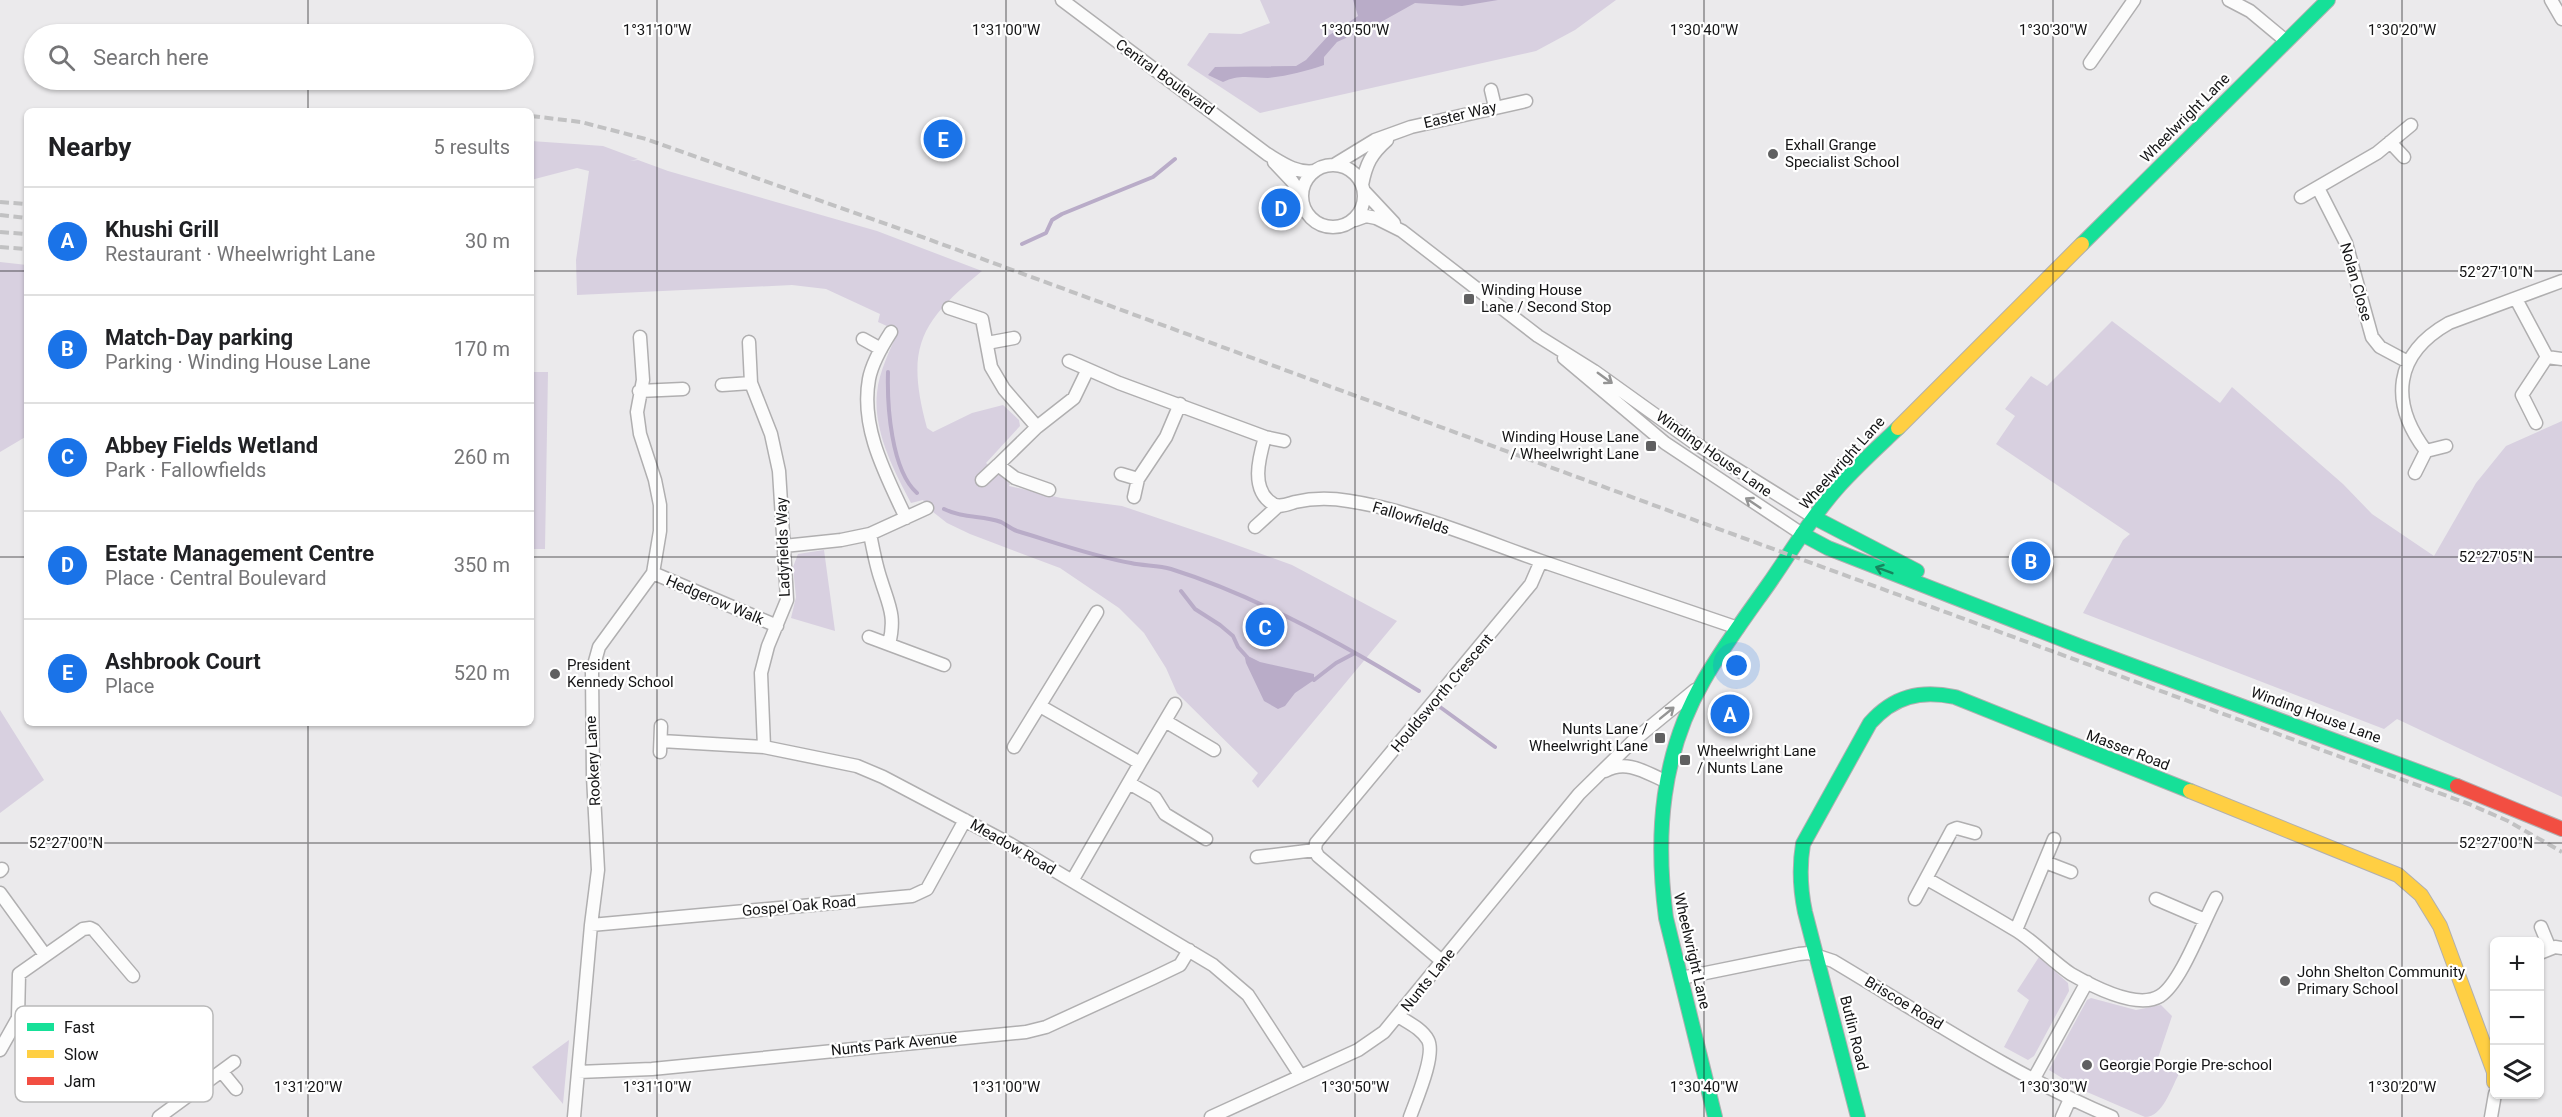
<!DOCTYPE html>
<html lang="en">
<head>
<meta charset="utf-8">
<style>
	:root { --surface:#fff; --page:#f6f6f6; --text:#202124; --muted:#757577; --line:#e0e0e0; --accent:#1a73e8 }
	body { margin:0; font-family:Roboto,sans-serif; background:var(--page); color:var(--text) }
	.controls { position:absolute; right:18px; bottom:18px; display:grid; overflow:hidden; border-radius:9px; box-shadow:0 2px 4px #0004 }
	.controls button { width:54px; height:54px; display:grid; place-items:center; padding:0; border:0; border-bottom:2px solid var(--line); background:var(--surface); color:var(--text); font:30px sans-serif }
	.you { position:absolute; left:1737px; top:666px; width:21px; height:21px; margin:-15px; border:4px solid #fff; border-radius:50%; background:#1a73e8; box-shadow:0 0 0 9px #1a73e833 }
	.badge { display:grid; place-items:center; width:39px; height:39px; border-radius:50%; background:var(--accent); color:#fff; font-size:20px; font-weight:700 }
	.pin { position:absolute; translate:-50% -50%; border:3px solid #fff; box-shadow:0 2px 6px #0006 }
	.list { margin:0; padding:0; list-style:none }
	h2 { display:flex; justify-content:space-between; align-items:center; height:78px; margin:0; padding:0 24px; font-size:26px }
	h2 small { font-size:20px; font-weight:400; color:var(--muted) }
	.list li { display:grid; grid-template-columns:39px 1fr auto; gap:18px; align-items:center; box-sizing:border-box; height:108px; padding:0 24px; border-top:2px solid var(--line) }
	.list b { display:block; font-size:22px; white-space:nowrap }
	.list p { margin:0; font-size:20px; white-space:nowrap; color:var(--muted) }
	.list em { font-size:20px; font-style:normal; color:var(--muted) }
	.icon { flex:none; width:33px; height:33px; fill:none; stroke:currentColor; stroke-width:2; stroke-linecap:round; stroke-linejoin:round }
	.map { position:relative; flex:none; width:2562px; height:1117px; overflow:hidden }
	.search { position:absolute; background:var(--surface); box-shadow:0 2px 4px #0004; left:24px; top:24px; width:510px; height:66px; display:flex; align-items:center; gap:15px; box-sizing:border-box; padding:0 21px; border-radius:33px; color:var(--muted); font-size:22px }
	.panel { position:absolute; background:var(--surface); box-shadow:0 2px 4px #0004; left:24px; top:108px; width:510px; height:618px; border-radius:9px }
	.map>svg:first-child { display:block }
</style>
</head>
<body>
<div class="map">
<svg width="2562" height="1117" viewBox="0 0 2562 1117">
	<rect width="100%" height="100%" fill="#ebeaec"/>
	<path fill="#d8d0e0" d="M 1260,0 L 1616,0 L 1575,30 L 1536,51 L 1260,113 L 1187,65 L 1209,33 L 1241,34 L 1270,23 Z
		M 531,141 L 603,146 L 638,159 L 630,161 L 638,160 L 668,171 L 877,231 L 982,271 C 920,322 905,347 927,428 L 933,432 L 972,413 L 1003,405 L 1019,420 L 1020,426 L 986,463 L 1010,484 L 1009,486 L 1061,498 L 1122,506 L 1217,538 L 1292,565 L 1397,621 L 1258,788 L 1252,781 L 1258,773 L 1177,693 L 1166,668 L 1144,633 L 1119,608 L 1060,568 L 970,534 L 947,523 L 933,512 L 923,500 L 911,503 C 894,471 873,431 877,393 C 879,371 890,351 898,331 L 878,322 L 880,314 L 826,289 L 792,285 L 577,295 L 576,260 L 589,171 L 577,168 L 531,180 Z
		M 0,262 L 27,265 L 27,436 L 0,452 Z
		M 2112,321 L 2220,403 L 2232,387 L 2343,484 L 2372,514 L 2434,556 L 2476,483 L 2506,446 L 2562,421 L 2562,797 L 2397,719 L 2384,729 L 2083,613 L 2123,540 L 2130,534 L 1996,444 L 2015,416 L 2005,409 L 2031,376 L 2047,386 Z
		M 531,372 L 548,372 L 545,549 L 531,549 Z
		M 824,550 L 835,631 L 791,618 L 796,597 L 793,567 L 798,554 Z
		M 0,710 L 44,780 L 0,813 Z
		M 2039,957 L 2068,983 L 2069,991 L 2034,1056 L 2028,1060 L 2004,1047 L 2029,1000 L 2017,991 Z
		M 2091,998 L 2136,1010 L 2161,1005 L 2172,1016 L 2156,1064 L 2179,1074 C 2171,1088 2163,1117 2145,1117 L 2080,1089 L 2049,1070 L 2087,1000 Z
		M 569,1040 L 563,1104 L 532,1067 Z"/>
	<path fill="#b9acc8" d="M 1353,0 L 1498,0 L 1462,6 L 1415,3 L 1381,22 L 1337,42 L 1324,57 L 1324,65 C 1306,71 1288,76 1268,78 C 1251,78 1239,74 1223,82 L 1208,75 L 1215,67 L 1296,66 L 1306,60 L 1328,36 L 1358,16 Z
		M 1248,656 L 1260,662 L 1314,674 L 1314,680 L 1295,693 L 1285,706 L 1278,709 L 1264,701 L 1246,663 L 1245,658 Z"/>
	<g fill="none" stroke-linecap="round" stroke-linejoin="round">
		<path stroke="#b9acc8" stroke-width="4" d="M 1022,244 L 1046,233 L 1052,220 L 1062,214 L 1153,177 L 1175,159
			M 888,372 C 887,405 891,470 917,493
			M 944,509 C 964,519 982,515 1001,522 C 1007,525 1011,529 1017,531 C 1054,542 1092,556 1131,563 C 1144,566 1158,565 1171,569 C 1254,595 1345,645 1419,691
			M 1181,591 L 1195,609 L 1220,625 L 1233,636 L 1238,647 L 1247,657
			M 1314,680 L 1336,663 L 1353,654
			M 1440,707 L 1495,747"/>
		<defs>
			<path id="street" d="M 1062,0 L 1267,154 C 1282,163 1297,174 1315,171
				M 2229,0 L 2250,11 L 2286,41
				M 2551,0 L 2562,19
				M 2090,63 L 2134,0
				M 1491,90 L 1495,107
				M 2390,142 L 2404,157
				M 1274,162 L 1292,181 L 1302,196
				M1302 196a31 31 0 1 1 62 0a31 31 0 1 1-62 0Z
				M 1334,165 L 1375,140 L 1411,127 L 1526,101
				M 1362,185 C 1366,164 1371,154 1387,140
				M 2318,188 L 2346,243 L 2372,337 L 2380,347 L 2408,362
				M 1364,191 L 1394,223
				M 2301,197 L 2377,153 L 2411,125
				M 1355,220 L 1366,216 L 1376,218 L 1402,231 L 1538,336 L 1594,371 L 1693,442 L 1815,518
				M 2516,299 L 2547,357
				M 949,308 L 982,319 L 991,367 L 1004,389 L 1037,427
				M 891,332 C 882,346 872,363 869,379 C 860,428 886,475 906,518
				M 863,339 L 881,349
				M 749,342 L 751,383
				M 987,343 L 1014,338
				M 1564,358 L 1665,443 L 1802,534
				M 1069,361 L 1119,383 L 1265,437 L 1284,441
				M 722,385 L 751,383 L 771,434 L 779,471 L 786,582 L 787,600 L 768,646 L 761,673 L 764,747
				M 639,391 L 683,389
				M 2536,423 L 2522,395 L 2547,357 L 2562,359
				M 1265,437 C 1259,458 1250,490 1273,504 C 1280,508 1288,504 1295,502 C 1313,498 1331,498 1349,501 C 1410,510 1482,540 1541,561
				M 2426,451 C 2389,402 2394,354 2449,323 L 2562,281
				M 2415,473 L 2426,451 L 2446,446
				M 1121,474 L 1138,479
				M 982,480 L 998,465
				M 1049,490 L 1015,478 L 998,465 L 1037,427 L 1074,398 L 1087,371
				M 1134,497 L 1138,479 L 1166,437 L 1180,404
				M 1255,527 L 1278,506
				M 870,534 C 873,549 876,566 881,580 C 889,606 896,616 889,644
				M 784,546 L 841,540 L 870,534 L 927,508
				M 653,573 L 777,626
				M 869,637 L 944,665
				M 1040,706 L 1140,763 L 1072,881
				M 1165,721 L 1214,750
				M 661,741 L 764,747 L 857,766 L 883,777 L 1010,844 L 1213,965 L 1248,995 L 1300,1075
				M 1014,747 L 1097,612
				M 660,752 L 661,726
				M 1140,763 L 1175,704
				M 1605,771 C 1626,759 1645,772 1665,781
				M 1129,783 L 1155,798 L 1165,814 L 1206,839
				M 1257,857 L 1315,850
				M 2045,862 L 2071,872
				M 0,871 L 2,869
				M 1927,879 C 1957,896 1988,913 2017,931 C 2037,944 2053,962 2071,974 C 2092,986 2137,1010 2160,996 C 2181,983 2203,922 2216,898
				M 0,893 L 45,955
				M 1915,899 L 1952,830 L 1957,828 L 1975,833
				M 2156,899 L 2205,920
				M 591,925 L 912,896 L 927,889 L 965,820
				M 2541,927 L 2550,949
				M 2016,930 L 2054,839
				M 2540,953 L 2555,947 L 2562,948
				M 1443,962 L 1318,856 L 1315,850 L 1316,843 L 1531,584 L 1541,561 L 1738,628
				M 1681,978 L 1799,954 L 1809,953 L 1833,961 C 1924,1015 2014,1076 2112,1117
				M 1398,1016 C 1409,1023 1422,1029 1428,1040 C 1436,1055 1416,1100 1410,1117
				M 0,1050 L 18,1018 L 19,974 L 83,929 L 90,928 L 94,930 L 133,976
				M 222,1072 L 236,1089
				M 578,1072 L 652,1069 L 1026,1032 L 1046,1027 L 1153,978 L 1180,965 L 1189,950
				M 2033,1080 L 2087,982
				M 159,1117 L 234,1062
				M 574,1117 L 591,925 L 598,870 L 593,776 L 592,672 L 599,647 L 653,573 L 660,531 L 660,505 L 655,480 L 640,434 L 637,412 L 643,380 L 640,337
				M 1211,1117 L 1358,1050 L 1384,1032 L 1579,794 L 1633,741 L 1695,690
				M 2062,1117 L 2070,1099
				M 2491,1117 L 2495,1094"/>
			<path id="fast" d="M 2082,244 L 2328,0
				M 1815,518 L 1917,571
				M 1802,534 L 1828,548 L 2082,647 L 2457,786
				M 1715,1117 L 1666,918 C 1655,835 1661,754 1704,680 C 1723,647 1746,616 1768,585 C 1791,552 1812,516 1840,485 C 1858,465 1878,447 1898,428
				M 1858,1117 L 1805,912 C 1800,888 1799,868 1803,844 L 1870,723 C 1894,696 1920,690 1955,697 L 2190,791"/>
			<path id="slow" d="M 1898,428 L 2082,244
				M 2190,791 L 2398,875 L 2421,895 L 2440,926 L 2494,1072 L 2494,1082"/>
			<path id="jam" d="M 2457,786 L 2562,829"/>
		</defs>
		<use href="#street" stroke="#b0afb0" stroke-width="15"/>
		<use href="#fast" stroke="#b0afb0" stroke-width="16"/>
		<use href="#slow" stroke="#b0afb0" stroke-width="16"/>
		<use href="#jam" stroke="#b0afb0" stroke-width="16"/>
		<use href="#street" stroke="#fcfcfc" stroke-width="12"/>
		<use href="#fast" stroke="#16e098" stroke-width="14"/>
		<use href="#slow" stroke="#ffcf43" stroke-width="14"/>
		<use href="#jam" stroke="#f24e42" stroke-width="14"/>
		<path stroke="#c1c1c2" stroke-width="4" stroke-dasharray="9 4.5" stroke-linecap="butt" d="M 531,116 L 581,122 L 646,139 L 906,231 L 2469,804 L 2508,821 L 2562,852
			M 0,202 L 27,204
			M 0,215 L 27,218
			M 0,232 L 27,234
			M 0,247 L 27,249"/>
	</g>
	<defs><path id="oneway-shaft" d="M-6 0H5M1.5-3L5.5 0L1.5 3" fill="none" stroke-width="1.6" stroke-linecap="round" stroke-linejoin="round" transform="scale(1.5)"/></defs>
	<g stroke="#949494">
		<use href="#oneway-shaft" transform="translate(1605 378) rotate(36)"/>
		<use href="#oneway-shaft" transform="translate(1753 503) rotate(-146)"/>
		<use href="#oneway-shaft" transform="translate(1667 713) rotate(-39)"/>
	</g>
	<use stroke="#16855e" href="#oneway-shaft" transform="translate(1884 570) rotate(-159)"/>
	<path fill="none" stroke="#151516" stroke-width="1.5" stroke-opacity="0.45" d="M 308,0 L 308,34M 657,0 L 657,1117M 1006,0 L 1006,1117M 1355,0 L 1355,1117M 1704,0 L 1704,1117M 2053,0 L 2053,1117M 2402,0 L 2402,1117M 308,80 L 308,111M 0,271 L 27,271M 531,271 L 2562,271M 0,557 L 27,557M 531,557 L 2562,557M 308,723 L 308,1117M 0,843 L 2562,843"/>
	<g fill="#606061" stroke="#fff" stroke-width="2">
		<circle cx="1773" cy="154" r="6"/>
		<rect x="1463" y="293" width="12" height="12" rx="3"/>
		<rect x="1645" y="440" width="12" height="12" rx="3"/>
		<circle cx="555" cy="674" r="6"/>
		<rect x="1654" y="732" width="12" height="12" rx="3"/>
		<rect x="1679" y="754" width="12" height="12" rx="3"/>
		<circle cx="2285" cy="981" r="6"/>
		<circle cx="2087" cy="1065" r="6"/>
	</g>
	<g text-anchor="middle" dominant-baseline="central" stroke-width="4.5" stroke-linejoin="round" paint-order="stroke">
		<g font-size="15" fill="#151516" stroke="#fff">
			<text transform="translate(1165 77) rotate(36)">Central Boulevard</text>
			<text transform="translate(1460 115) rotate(-13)">Easter Way</text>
			<text transform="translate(2185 118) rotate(-45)">Wheelwright Lane</text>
			<text transform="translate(2356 282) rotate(74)">Nolan Close</text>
			<text transform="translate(1714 454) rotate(35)">Winding House Lane</text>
			<text transform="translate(1842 463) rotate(-48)">Wheelwright Lane</text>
			<text transform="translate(1411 518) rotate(17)">Fallowfields</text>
			<text transform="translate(783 547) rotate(-92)">Ladyfields Way</text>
			<text transform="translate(715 600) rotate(23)">Hedgerow Walk</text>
			<text transform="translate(1442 693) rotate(-50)">Houldsworth Crescent</text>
			<text transform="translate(2316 715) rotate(20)">Winding House Lane</text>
			<text transform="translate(2128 750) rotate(21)">Masser Road</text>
			<text transform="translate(593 761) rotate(-93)">Rookery Lane</text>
			<text transform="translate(1013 847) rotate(30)">Meadow Road</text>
			<text transform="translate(799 906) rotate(-5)">Gospel Oak Road</text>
			<text transform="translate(1692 951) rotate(77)">Wheelwright Lane</text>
			<text transform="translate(1428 980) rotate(-51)">Nunts Lane</text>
			<text transform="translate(1904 1003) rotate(31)">Briscoe Road</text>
			<text transform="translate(1854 1033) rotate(76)">Butlin Road</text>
			<text transform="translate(894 1044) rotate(-6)">Nunts Park Avenue</text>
		</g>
		<g font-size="15" fill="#151516" stroke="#fff" text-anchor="start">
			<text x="1785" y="145">Exhall Grange<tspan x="1785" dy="17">Specialist School</tspan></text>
			<text x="1481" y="290">Winding House<tspan x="1481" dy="17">Lane / Second Stop</tspan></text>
			<text x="1639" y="437" text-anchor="end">Winding House Lane<tspan x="1639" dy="17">/ Wheelwright Lane</tspan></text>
			<text x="567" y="665">President<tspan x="567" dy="17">Kennedy School</tspan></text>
			<text x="1648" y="729" text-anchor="end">Nunts Lane /<tspan x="1648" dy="17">Wheelwright Lane</tspan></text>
			<text x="1697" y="751">Wheelwright Lane<tspan x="1697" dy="17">/ Nunts Lane</tspan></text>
			<text x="2297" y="972">John Shelton Community<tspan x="2297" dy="17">Primary School</tspan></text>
			<text x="2099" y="1065">Georgie Porgie Pre-school</text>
		</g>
	</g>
	<rect x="15" y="1006" width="198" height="96" rx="9" fill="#fff" stroke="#b9b9b9" stroke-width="1.5"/>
	<rect x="27" y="1023" width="27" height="8" fill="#16e098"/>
	<rect x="27" y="1050" width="27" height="8" fill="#ffcf43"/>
	<rect x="27" y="1077" width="27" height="8" fill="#f24e42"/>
	<g font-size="16" fill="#151516">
		<text x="64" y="1033">Fast</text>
		<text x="64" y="1060">Slow</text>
		<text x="64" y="1087">Jam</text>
	</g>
	<g font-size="15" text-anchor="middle" fill="#151516" stroke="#fff" stroke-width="4.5" stroke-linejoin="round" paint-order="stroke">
		<text x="657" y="35">1°31'10"W</text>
		<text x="1006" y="35">1°31'00"W</text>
		<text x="1355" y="35">1°30'50"W</text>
		<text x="1704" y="35">1°30'40"W</text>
		<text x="2053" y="35">1°30'30"W</text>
		<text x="2402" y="35">1°30'20"W</text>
		<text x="2496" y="277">52°27'10"N</text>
		<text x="2496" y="562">52°27'05"N</text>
		<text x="66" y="848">52°27'00"N</text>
		<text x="2496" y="848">52°27'00"N</text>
		<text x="308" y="1092">1°31'20"W</text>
		<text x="657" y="1092">1°31'10"W</text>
		<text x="1006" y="1092">1°31'00"W</text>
		<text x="1355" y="1092">1°30'50"W</text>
		<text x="1704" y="1092">1°30'40"W</text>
		<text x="2053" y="1092">1°30'30"W</text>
		<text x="2402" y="1092">1°30'20"W</text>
	</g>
</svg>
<div class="controls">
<button>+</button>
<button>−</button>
<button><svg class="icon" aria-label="layers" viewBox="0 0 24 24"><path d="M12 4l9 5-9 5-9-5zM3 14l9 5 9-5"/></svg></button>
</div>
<div class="you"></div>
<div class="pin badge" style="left:1730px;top:714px">A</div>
<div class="pin badge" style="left:2031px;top:561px">B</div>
<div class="pin badge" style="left:1265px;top:627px">C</div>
<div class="pin badge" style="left:1281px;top:208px">D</div>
<div class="pin badge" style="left:943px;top:139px">E</div>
<div class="search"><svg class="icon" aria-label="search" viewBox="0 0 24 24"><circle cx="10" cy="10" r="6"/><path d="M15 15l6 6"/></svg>Search here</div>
<section class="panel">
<h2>Nearby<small>5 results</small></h2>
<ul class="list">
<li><span class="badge">A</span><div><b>Khushi Grill</b><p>Restaurant · Wheelwright Lane</p></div><em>30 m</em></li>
<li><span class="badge">B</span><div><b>Match-Day parking</b><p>Parking · Winding House Lane</p></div><em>170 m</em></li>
<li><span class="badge">C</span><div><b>Abbey Fields Wetland</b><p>Park · Fallowfields</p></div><em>260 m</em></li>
<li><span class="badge">D</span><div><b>Estate Management Centre</b><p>Place · Central Boulevard</p></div><em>350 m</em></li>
<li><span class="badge">E</span><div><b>Ashbrook Court</b><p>Place</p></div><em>520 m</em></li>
</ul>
</section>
</div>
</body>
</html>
